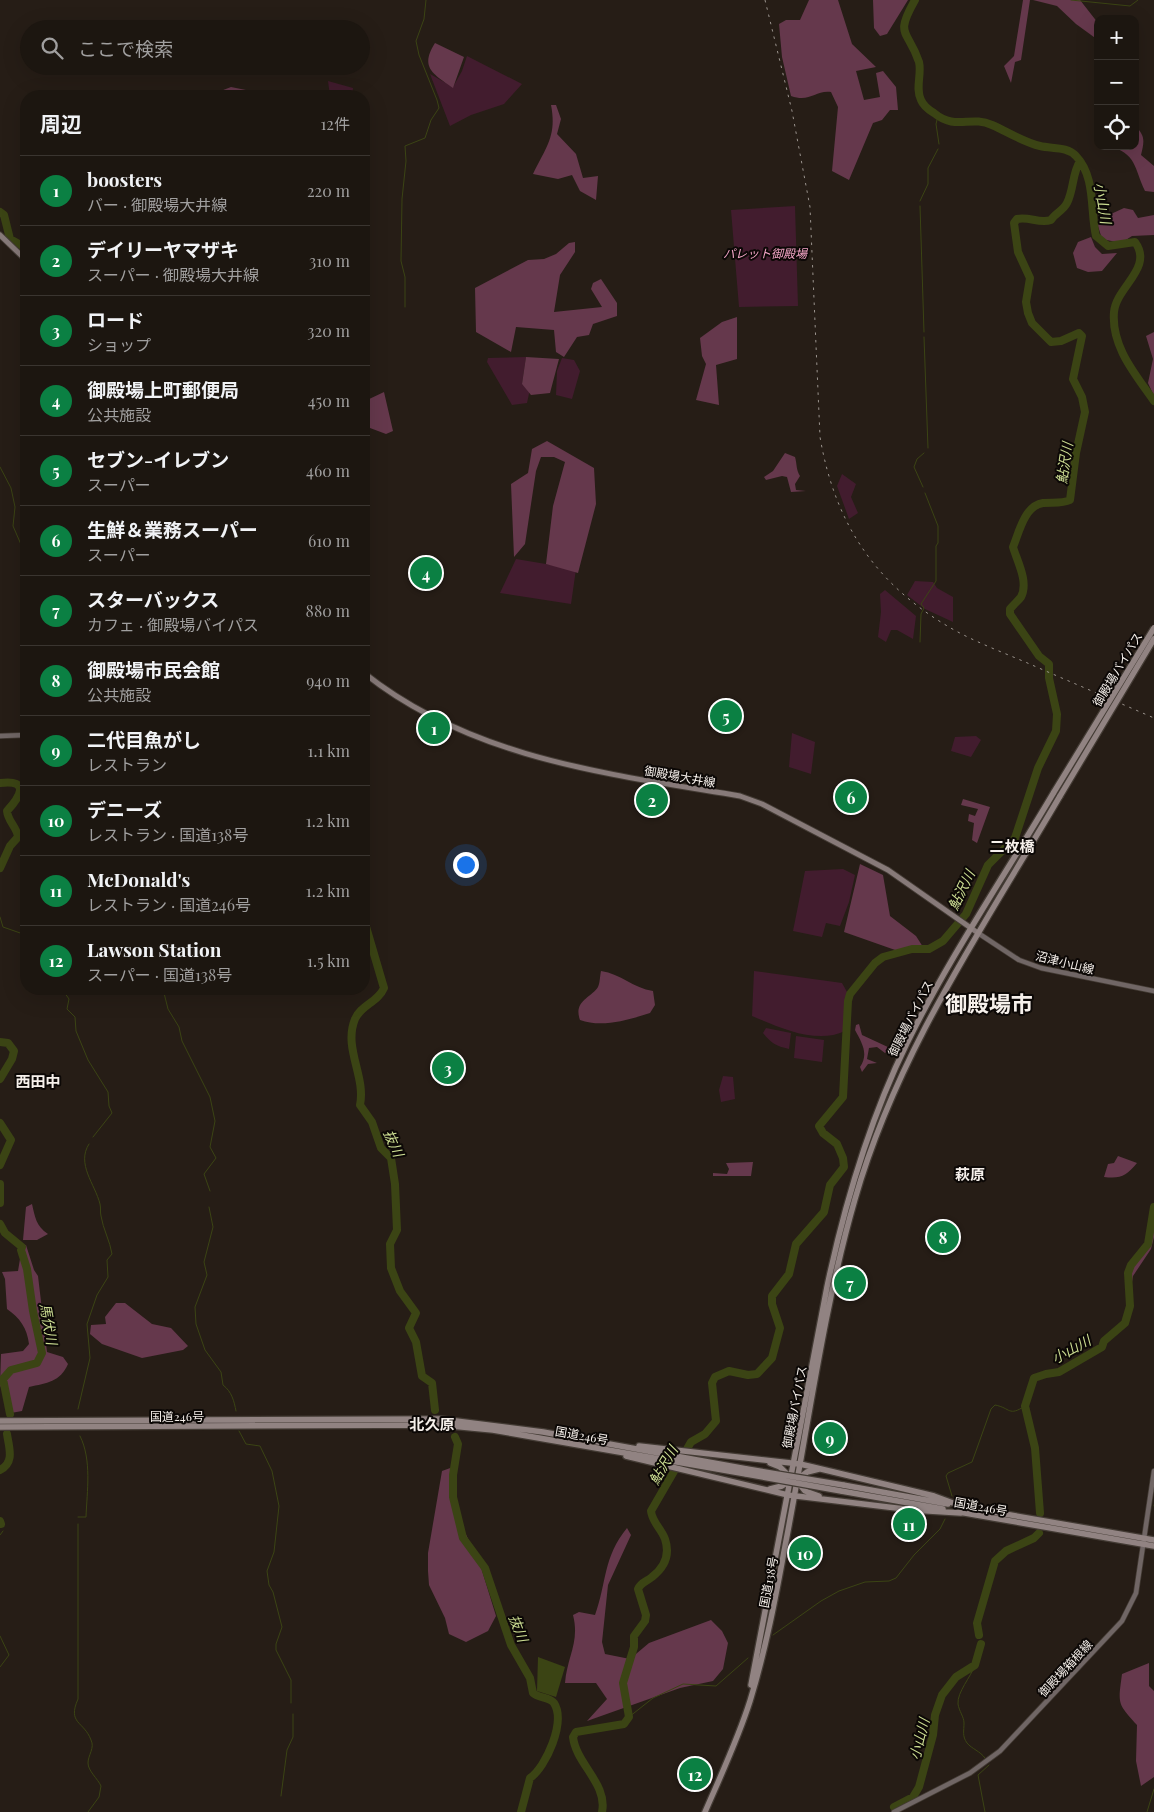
<!DOCTYPE html>
<html lang="ja">
<head>
<meta charset="utf-8">
<style>
	:root { --surface:#1c1610; --page:#251f19; --text:#f1f3f6; --muted:#a09f9f; --line:#3a3530; --accent:#0b8043 }
	body { margin:0; font-family:"Playfair Display","Noto Sans JP",serif; background:var(--page); color:var(--text) }
	.controls { position:absolute; right:15px; top:15px; display:grid; overflow:hidden; border-radius:10px; box-shadow:0 5px 20px #0002 }
	.controls button { width:45px; height:45px; display:grid; place-items:center; padding:0; border:0; border-bottom:1px solid var(--line); background:var(--surface); color:var(--text); font:25px sans-serif }
	.you { position:absolute; left:465px; top:864px; width:18px; height:18px; margin:-12px; border:4px solid #fff; border-radius:50%; background:#1a73e8; box-shadow:0 0 0 8px #1a73e833 }
	.badge { display:grid; place-items:center; width:32px; height:32px; border-radius:50%; background:var(--accent); color:#fff; font-size:16px; font-weight:700 }
	.pin { position:absolute; translate:-50% -50%; border:2px solid #fff; box-shadow:0 1px 5px #0006 }
	.list { margin:0; padding:0; list-style:none }
	h2 { display:flex; justify-content:space-between; align-items:center; height:65px; margin:0; padding:0 20px; font-size:21px }
	h2 small { font-size:16px; font-weight:400; color:var(--muted) }
	.list li { display:grid; grid-template-columns:32px 1fr auto; gap:15px; align-items:center; box-sizing:border-box; height:70px; padding:0 20px; border-top:1px solid var(--line) }
	.list b { display:block; font-size:19px; white-space:nowrap }
	.list p { margin:0; font-size:16px; white-space:nowrap; color:var(--muted) }
	.list em { font-size:16px; font-style:normal; color:var(--muted) }
	.icon { flex:none; width:28px; height:28px; fill:none; stroke:currentColor; stroke-width:2; stroke-linecap:round; stroke-linejoin:round }
	.map { position:relative; flex:none; width:1154px; height:1812px; overflow:hidden }
	.search { position:absolute; background:var(--surface); box-shadow:0 5px 20px #0002; left:20px; top:20px; width:350px; height:55px; display:flex; align-items:center; gap:12px; box-sizing:border-box; padding:0 18px; border-radius:28px; color:var(--muted); font-size:19px }
	.panel { position:absolute; background:var(--surface); box-shadow:0 5px 20px #0002; left:20px; top:90px; width:350px; height:905px; border-radius:20px }
	.map>svg:first-child { display:block }
</style>
</head>
<body>
<div class="map">
<svg width="1154" height="1812" viewBox="0 0 1154 1812">
	<rect width="100%" height="100%" fill="#261d16"/>
	<path fill="#421c2e" d="M 467,56 L 522,84 L 504,104 L 471,115 L 450,126 L 430,74 L 453,87 L 462,71 Z
		M 328,81 L 353,88 L 352,96 L 330,96 Z
		M 795,206 L 798,306 L 739,307 L 731,210 Z
		M 526,357 L 522,384 L 530,389 L 527,403 L 512,405 L 487,362 L 488,358 Z
		M 562,358 L 574,360 L 580,371 L 572,399 L 556,395 L 557,371 Z
		M 842,474 L 856,484 L 851,497 L 858,513 L 849,519 L 837,486 Z
		M 516,559 L 576,569 L 571,604 L 500,593 Z
		M 915,581 L 933,582 L 937,588 L 953,597 L 953,622 L 925,609 L 907,595 Z
		M 885,590 L 916,616 L 913,639 L 897,630 L 891,630 L 886,642 L 878,637 L 881,612 L 880,594 Z
		M 792,733 L 815,742 L 811,774 L 789,767 Z
		M 976,736 L 981,740 L 971,757 L 951,751 L 955,737 Z
		M 843,869 L 855,875 L 849,902 L 840,926 L 826,923 L 822,937 L 793,931 L 805,871 Z
		M 754,971 L 842,983 L 847,992 L 845,1031 C 816,1045 779,1027 752,1016 Z
		M 766,1028 L 791,1033 L 789,1049 C 776,1046 771,1043 763,1033 Z
		M 796,1036 L 824,1040 L 822,1062 L 794,1058 Z
		M 723,1076 L 733,1077 L 735,1099 L 721,1102 L 719,1090 Z"/>
	<path fill="#65384c" d="M 809,0 L 838,0 L 852,44 L 876,67 L 856,71 L 864,100 L 880,97 L 876,73 L 883,71 L 896,87 L 898,110 L 890,110 L 882,120 L 873,123 L 849,180 L 832,171 L 838,107 L 831,92 C 815,90 810,103 791,96 L 782,57 L 779,24 L 786,20 L 800,20 Z
		M 873,0 L 908,0 L 887,34 L 880,36 L 874,28 Z
		M 1023,0 L 1030,0 L 1021,60 L 1015,62 L 1011,83 L 1004,66 L 1014,56 Z
		M 1033,0 L 1080,0 L 1098,23 L 1098,40 L 1076,24 L 1057,6 Z
		M 435,43 L 464,57 L 453,88 C 434,74 419,68 435,43 Z
		M 231,87 L 277,96 L 215,96 L 218,92 Z
		M 551,105 L 556,105 L 561,119 L 557,134 L 576,154 L 583,178 L 598,176 L 596,200 L 580,191 L 572,175 L 558,179 L 533,174 C 546,147 557,136 551,105 Z
		M 1135,126 C 1146,136 1144,142 1141,155 L 1154,166 L 1154,192 L 1145,191 C 1134,168 1137,153 1108,146 L 1135,146 Z
		M 1124,208 L 1133,210 L 1138,218 L 1154,215 L 1154,235 L 1132,236 L 1121,243 L 1102,239 L 1098,226 L 1100,219 Z
		M 1091,237 L 1095,247 L 1102,254 L 1117,253 L 1102,271 L 1088,272 L 1077,268 L 1073,253 L 1078,242 Z
		M 575,242 L 575,252 L 560,275 L 554,312 L 602,307 L 591,289 L 593,283 L 601,279 L 617,303 L 617,316 L 593,324 L 589,335 L 577,337 L 564,357 L 556,352 L 554,330 L 516,327 L 511,352 L 476,332 L 475,288 L 528,260 L 544,259 L 556,254 L 569,243 Z
		M 737,317 L 737,359 L 716,365 L 719,405 L 696,400 L 706,364 L 702,356 L 700,338 L 722,322 Z
		M 1154,332 L 1154,396 L 1148,383 L 1153,359 L 1146,336 Z
		M 526,357 L 559,359 L 550,393 L 531,395 L 522,384 Z
		M 384,392 L 393,431 L 386,434 L 370,428 L 365,401 Z
		M 547,441 L 594,468 L 596,504 L 578,573 L 546,564 L 553,506 L 565,462 L 554,457 L 541,457 L 536,471 L 525,544 L 514,557 L 511,484 L 528,473 L 532,449 Z
		M 785,453 L 795,457 C 797,464 796,470 800,476 L 795,484 L 796,490 L 806,491 L 791,492 L 787,477 L 782,476 L 766,480 L 764,477 L 773,471 Z
		M 963,799 L 990,807 L 977,843 L 972,840 L 974,823 L 968,821 L 969,814 L 975,816 L 978,809 L 961,805 Z
		M 860,864 L 883,875 L 890,916 L 916,936 L 923,947 L 898,951 L 844,932 Z
		M 601,971 C 621,974 633,988 653,991 L 655,1005 L 650,1013 C 628,1020 602,1028 580,1020 C 573,1001 591,998 598,987 C 600,983 600,975 601,971 Z
		M 859,1024 L 862,1035 L 890,1048 L 885,1053 L 877,1047 L 869,1048 L 867,1059 L 877,1063 L 868,1064 L 862,1072 L 860,1067 C 869,1054 862,1043 855,1030 L 856,1025 Z
		M 1118,1156 L 1137,1163 C 1126,1176 1121,1179 1104,1177 L 1108,1164 L 1114,1163 Z
		M 753,1162 L 751,1176 L 713,1176 L 713,1173 L 727,1174 L 729,1169 L 726,1163 Z
		M 32,1204 C 35,1217 36,1226 48,1234 L 37,1240 L 23,1240 L 26,1207 Z
		M 1150,1210 L 1154,1211 L 1154,1237 L 1151,1249 L 1133,1276 L 1128,1307 L 1128,1266 L 1147,1242 Z
		M 26,1245 L 34,1270 L 38,1276 L 47,1352 L 63,1357 L 68,1364 C 60,1382 47,1383 29,1387 L 22,1411 L 11,1413 L 0,1385 L 1,1354 L 23,1351 L 29,1344 C 27,1328 20,1318 7,1309 L 5,1279 L 2,1272 L 18,1271 L 22,1247 Z
		M 116,1303 L 125,1303 L 152,1324 L 171,1328 L 188,1346 L 183,1350 L 142,1358 L 102,1344 L 90,1334 L 91,1325 L 106,1324 L 105,1317 Z
		M 453,1467 L 452,1505 L 480,1564 L 496,1616 L 488,1631 L 466,1642 L 449,1634 L 445,1618 L 429,1585 L 428,1571 L 428,1553 L 442,1471 Z
		M 627,1528 L 631,1535 L 608,1585 L 602,1642 L 605,1654 L 630,1659 L 649,1643 L 711,1620 L 722,1631 L 728,1643 L 723,1669 L 713,1681 L 680,1688 L 587,1721 L 607,1699 L 596,1683 L 565,1683 C 567,1657 580,1642 573,1615 L 579,1612 L 595,1615 C 607,1582 603,1557 627,1528 Z
		M 1149,1663 L 1149,1686 L 1154,1691 L 1154,1777 L 1141,1786 L 1136,1761 L 1137,1725 C 1117,1703 1118,1704 1122,1674 Z"/>
	<path fill="#3b4414" d="M 538,1657 L 565,1667 L 556,1697 L 537,1691 Z"/>
	<g fill="none" stroke-linecap="round" stroke-linejoin="round">
		<path stroke="#3b4414" stroke-width="1" d="M 1071,0 L 1130,6 L 1138,0
			M 938,116 L 936,124 L 939,144
			M 920,201 L 928,184 L 928,168 L 938,149
			M 920,206 L 924,332
			M 405,307 L 405,277 L 401,261 L 402,199 L 406,161 L 405,146 L 425,138 L 431,120 L 439,108 L 437,100 L 419,55 L 416,41 L 424,19 L 426,0
			M 924,337 L 928,448
			M 0,467 L 11,488 L 15,507 L 13,526 L 26,556
			M 923,487 L 914,467 L 917,459 L 924,453
			M 920,642 L 921,614 L 924,608 L 921,604 L 936,581 L 936,546 L 938,543 L 938,526 L 925,493
			M 0,917 L 3,927 L 26,935
			M 62,989 L 69,999 L 67,1009 L 75,1017 L 76,1031 L 88,1060 L 108,1092 L 109,1106 L 112,1113 L 93,1137
			M 163,989 L 168,1009 L 179,1027 L 182,1041 L 210,1097 L 215,1121 L 210,1147 L 216,1158 L 204,1174 L 210,1191
			M 209,1207 L 213,1227 L 204,1262 L 207,1275 L 195,1307 L 196,1324 L 205,1350 L 221,1372 L 223,1385 C 232,1392 234,1401 236,1411
			M 78,1409 L 90,1358 L 87,1324 L 97,1295 L 108,1277 L 107,1260 L 112,1254 C 110,1241 103,1229 101,1216 C 100,1212 101,1208 100,1204 C 95,1184 76,1164 89,1144
			M 239,1431 L 246,1444 L 260,1446 L 272,1471 L 279,1506 L 274,1552 L 267,1571 L 269,1585 L 273,1592 L 282,1627 L 276,1644 L 276,1650 L 291,1680 L 291,1703
			M 952,1496 L 946,1476 L 948,1473 L 972,1462 L 991,1409 L 995,1405 C 1011,1408 1008,1417 1025,1406
			M 1154,1505 L 1154,1506
			M 78,1517 L 86,1517 C 87,1491 92,1460 80,1436
			M 78,1524 L 78,1699 C 67,1724 84,1721 91,1740 C 95,1748 88,1755 88,1763 C 88,1771 98,1779 101,1786 L 99,1797 L 88,1812
			M 0,1535 L 3,1531
			M 773,1635 L 821,1601 L 839,1591 L 865,1582 L 889,1581 L 896,1578 L 914,1555 L 940,1529 L 945,1519
			M 0,1636 L 9,1655 L 0,1667
			M 975,1665 C 971,1677 957,1692 958,1704 C 959,1711 964,1717 964,1723 C 964,1731 962,1736 967,1743 C 972,1749 980,1751 985,1758
			M 629,1717 L 653,1698 L 683,1684 L 716,1686 L 748,1658
			M 281,1796 L 287,1750 L 293,1737 L 293,1714
			M 985,1812 L 978,1775 L 989,1765
			M 1147,1812 L 1154,1789"/>
		<path stroke="#3b4414" stroke-width="8" d="M 915,0 C 894,37 908,29 919,62 C 922,74 915,88 921,100 C 923,105 929,110 934,113 C 956,131 970,115 992,125 C 1008,132 1023,142 1040,146 C 1052,149 1067,146 1076,156 C 1096,177 1090,211 1096,236 L 1108,246 L 1135,242 C 1154,268 1116,287 1114,312 C 1111,347 1136,375 1154,401
			M 0,212 L 4,215 L 10,239 L 26,248
			M 0,783 C 32,779 19,798 7,811 C 8,822 17,827 18,837 L 10,846 L 0,868
			M 364,897 L 366,907 L 364,919
			M 364,920 L 384,988 C 378,1002 361,1005 355,1019 C 343,1048 366,1076 360,1105 L 372,1122 L 381,1148 L 391,1158 L 395,1184 L 397,1230 L 390,1244 L 391,1268 L 400,1291 L 416,1313 L 409,1328 L 416,1342 L 422,1376 L 432,1383 L 435,1410
			M 0,1042 L 8,1043 L 14,1051 L 12,1059 L 0,1079
			M 0,1123 L 11,1140 L 0,1165
			M 0,1184 L 0,1203
			M 0,1224 L 5,1233 L 22,1247 L 21,1250 L 27,1269 L 33,1311 L 42,1353 L 37,1363 L 11,1370 L 3,1379 L 10,1414
			M 455,1437 L 458,1444 L 453,1475 L 453,1497 L 463,1538 L 485,1568 L 511,1645 L 530,1678 L 533,1693 C 538,1698 550,1697 554,1703 C 566,1722 546,1767 530,1778 L 521,1812
			M 0,1470 C 15,1462 9,1448 7,1434
			M 1040,1513 L 1035,1448 L 1025,1406 L 1034,1378 L 1046,1374 L 1059,1372 L 1102,1347 L 1104,1341 L 1125,1323 L 1130,1306 L 1128,1273 L 1131,1265 L 1148,1244 L 1154,1207
			M 0,1521 L 1,1524
			M 979,1635 L 977,1623 L 995,1561 L 1006,1551 L 1034,1538 L 1039,1533
			M 602,1812 C 608,1784 576,1764 573,1737 L 576,1732 L 624,1724 L 629,1717 L 623,1683 L 634,1647 L 634,1636 L 645,1621 L 646,1615 L 638,1589 C 641,1582 646,1582 652,1577 C 665,1567 670,1554 665,1539 C 661,1528 652,1522 651,1511 L 691,1442 L 705,1434 L 716,1421 L 712,1383 L 715,1377 L 729,1371 L 748,1375 L 757,1374 L 772,1358 L 780,1328 L 772,1304 L 772,1296 L 789,1274 L 796,1244 L 824,1212 L 830,1185 L 844,1167 L 843,1158 L 837,1144 L 823,1133 L 819,1126 L 843,1097 L 848,1001 L 850,994 L 875,963 L 883,957 L 912,949 L 929,949 L 943,941 L 966,914 L 988,865 L 1015,838 L 1038,768 L 1056,731 L 1057,714 L 1049,678 L 1049,664 L 1039,656 L 1010,614 L 1010,609 C 1013,605 1018,601 1021,597 C 1029,582 1017,561 1013,547 C 1019,533 1024,506 1043,503 C 1052,502 1062,504 1070,500 L 1076,453 L 1085,412 L 1082,397 L 1073,379 L 1082,336 L 1079,333 L 1061,341 L 1051,342 L 1032,323 L 1028,313 L 1026,302 L 1030,278 L 1018,252 L 1014,223 L 1017,219 C 1029,216 1039,224 1051,220 C 1055,213 1063,211 1067,203 C 1074,189 1072,174 1080,161
			M 897,1812 L 894,1807 L 913,1797 L 919,1787 L 933,1735 L 935,1715 L 942,1695 L 956,1677 L 975,1665 L 981,1644"/>
		<defs>
			<path id="secondary" d="M 0,736 L 26,735
				M 978,933 L 1019,960 L 1041,968 L 1154,991
				M 894,1812 L 970,1773 L 1000,1751 L 1122,1621 L 1136,1593 L 1154,1471"/>
			<path id="primary" d="M 0,235 L 26,260
				M 364,673 C 472,759 609,774 740,796 L 762,804 L 888,870 L 978,933"/>
			<path id="trunk" d="M 0,1421 L 440,1419 L 543,1432 L 747,1469
				M 0,1427 L 441,1425 L 493,1430 L 746,1474
				M 639,1446 L 800,1464 L 934,1496 L 961,1506
				M 626,1456 L 788,1495 L 913,1510 L 961,1513
				M 770,1463 L 780,1467 L 791,1478
				M 798,1479 L 807,1472 L 819,1469
				M 797,1481 L 805,1491 L 819,1496
				M 843,1485 L 948,1504
				M 770,1489 L 782,1486 L 791,1480
				M 841,1491 L 943,1509
				M 959,1506 L 1154,1540
				M 959,1512 L 1154,1546
				M 751,1685 L 827,1287 C 845,1202 869,1121 907,1043 C 950,956 1005,875 1054,792
				M 705,1812 C 721,1775 738,1739 750,1701 C 766,1649 776,1595 786,1541 C 808,1427 823,1310 855,1199 C 897,1052 984,926 1060,796"/>
		</defs>
		<use href="#secondary" stroke="#433b34" stroke-width="6"/>
		<use href="#primary" stroke="#433b34" stroke-width="7"/>
		<use href="#trunk" stroke="#433b34" stroke-width="8"/>
		<use href="#secondary" stroke="#706665" stroke-width="4.5"/>
		<use href="#primary" stroke="#877a79" stroke-width="5"/>
		<use href="#trunk" stroke="#918382" stroke-width="5.5"/>
		<path stroke="#9b948e" stroke-width="1" stroke-dasharray="2.5 5" stroke-linecap="butt" d="M 765,0 L 792,111 L 810,207 L 820,437 C 835,525 877,587 956,631 C 980,644 1007,654 1032,665 C 1073,683 1113,700 1154,718"/>
		<defs>
			<path id="trunk-bridge" d="M 1054,792 L 1154,628
				M 1060,796 L 1154,639
				M 747,1469 L 843,1485
				M 746,1474 L 841,1491"/>
		</defs>
		<use href="#trunk-bridge" stroke="#433b34" stroke-width="8" stroke-linecap="butt"/>
		<use href="#trunk-bridge" stroke="#918382" stroke-width="5.5"/>
	</g>
	<g text-anchor="middle" dominant-baseline="central" stroke-width="4" stroke-linejoin="round" paint-order="stroke">
		<g font-size="12" font-style="italic" fill="#f3a5c6" stroke="#0c0806">
			<text x="765" y="253">パレット御殿場</text>
		</g>
		<g font-size="12" fill="#f6f0eb" stroke="#0c0806">
			<text transform="translate(1117 669) rotate(-59)">御殿場バイパス</text>
			<text transform="translate(680 776) rotate(10)">御殿場大井線</text>
			<text transform="translate(1065 962) rotate(14)">沼津小山線</text>
			<text transform="translate(910 1018) rotate(-63)">御殿場バイパス</text>
			<text transform="translate(794 1407) rotate(-79)">御殿場バイパス</text>
			<text x="177" y="1416">国道246号</text>
			<text transform="translate(582 1435) rotate(10)">国道246号</text>
			<text transform="translate(981 1506) rotate(10)">国道246号</text>
			<text transform="translate(768 1582) rotate(-79)">国道138号</text>
			<text transform="translate(1065 1668) rotate(-47)">御殿場箱根線</text>
		</g>
		<g font-size="14" font-style="italic" fill="#ccdd92" stroke="#0c0806">
			<text transform="translate(1103 203) rotate(80)">小山川</text>
			<text transform="translate(1064 463) rotate(-81)">鮎沢川</text>
			<text transform="translate(961 890) rotate(-64)">鮎沢川</text>
			<text transform="translate(394 1143) rotate(66)">抜川</text>
			<text transform="translate(49 1324) rotate(80)">馬伏川</text>
			<text transform="translate(1071 1349) rotate(-29)">小山川</text>
			<text transform="translate(663 1465) rotate(-60)">鮎沢川</text>
			<text transform="translate(519 1628) rotate(69)">抜川</text>
			<text transform="translate(919 1739) rotate(-76)">小山川</text>
		</g>
		<g font-size="15" font-weight="bold" fill="#f6f0eb" stroke="#0c0806">
			<text x="1012" y="846">二枚橋</text>
			<text x="38" y="1081">西田中</text>
			<text x="970" y="1174">萩原</text>
			<text x="432" y="1424">北久原</text>
		</g>
		<g font-size="22" font-weight="bold" fill="#f6f0eb" stroke="#0c0806">
			<text x="989" y="1003">御殿場市</text>
		</g>
	</g>
</svg>
<div class="controls">
<button>+</button>
<button>−</button>
<button><svg class="icon" aria-label="locate" viewBox="0 0 24 24"><circle cx="12" cy="12" r="6"/><path d="M12 2v4M12 18v4M2 12h4M18 12h4"/></svg></button>
</div>
<div class="you"></div>
<div class="pin badge" style="left:434px;top:728px">1</div>
<div class="pin badge" style="left:652px;top:800px">2</div>
<div class="pin badge" style="left:448px;top:1068px">3</div>
<div class="pin badge" style="left:426px;top:573px">4</div>
<div class="pin badge" style="left:726px;top:716px">5</div>
<div class="pin badge" style="left:851px;top:797px">6</div>
<div class="pin badge" style="left:850px;top:1283px">7</div>
<div class="pin badge" style="left:943px;top:1237px">8</div>
<div class="pin badge" style="left:830px;top:1438px">9</div>
<div class="pin badge" style="left:805px;top:1553px">10</div>
<div class="pin badge" style="left:909px;top:1524px">11</div>
<div class="pin badge" style="left:695px;top:1774px">12</div>
<div class="search"><svg class="icon" aria-label="search" viewBox="0 0 24 24"><circle cx="10" cy="10" r="6"/><path d="M15 15l6 6"/></svg>ここで検索</div>
<section class="panel">
<h2>周辺<small>12件</small></h2>
<ul class="list">
<li><span class="badge">1</span><div><b>boosters</b><p>バー · 御殿場大井線</p></div><em>220 m</em></li>
<li><span class="badge">2</span><div><b>デイリーヤマザキ</b><p>スーパー · 御殿場大井線</p></div><em>310 m</em></li>
<li><span class="badge">3</span><div><b>ロード</b><p>ショップ</p></div><em>320 m</em></li>
<li><span class="badge">4</span><div><b>御殿場上町郵便局</b><p>公共施設</p></div><em>450 m</em></li>
<li><span class="badge">5</span><div><b>セブン-イレブン</b><p>スーパー</p></div><em>460 m</em></li>
<li><span class="badge">6</span><div><b>生鮮＆業務スーパー</b><p>スーパー</p></div><em>610 m</em></li>
<li><span class="badge">7</span><div><b>スターバックス</b><p>カフェ · 御殿場バイパス</p></div><em>880 m</em></li>
<li><span class="badge">8</span><div><b>御殿場市民会館</b><p>公共施設</p></div><em>940 m</em></li>
<li><span class="badge">9</span><div><b>二代目魚がし</b><p>レストラン</p></div><em>1.1 km</em></li>
<li><span class="badge">10</span><div><b>デニーズ</b><p>レストラン · 国道138号</p></div><em>1.2 km</em></li>
<li><span class="badge">11</span><div><b>McDonald's</b><p>レストラン · 国道246号</p></div><em>1.2 km</em></li>
<li><span class="badge">12</span><div><b>Lawson Station</b><p>スーパー · 国道138号</p></div><em>1.5 km</em></li>
</ul>
</section>
</div>
</body>
</html>
